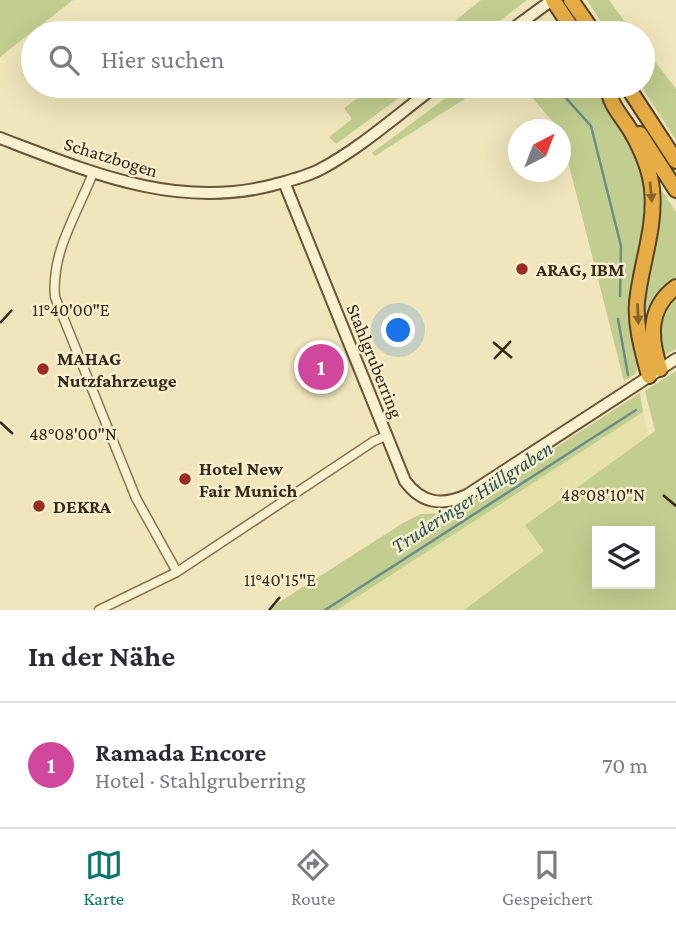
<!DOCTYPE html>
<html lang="de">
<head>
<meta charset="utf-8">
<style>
	:root { --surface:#fff; --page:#f7f7f7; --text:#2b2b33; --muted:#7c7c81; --line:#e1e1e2; --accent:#0f766e }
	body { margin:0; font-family:"Crimson Pro",serif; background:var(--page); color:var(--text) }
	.controls { position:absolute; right:21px; bottom:21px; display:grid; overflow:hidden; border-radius:0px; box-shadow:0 7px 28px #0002 }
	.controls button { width:63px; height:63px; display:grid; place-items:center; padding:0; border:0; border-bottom:2px solid var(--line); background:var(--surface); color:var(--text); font:35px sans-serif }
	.compass { position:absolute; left:508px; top:119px; width:63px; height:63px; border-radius:50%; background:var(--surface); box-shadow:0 7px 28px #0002; rotate:42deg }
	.you { position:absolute; left:399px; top:331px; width:24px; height:24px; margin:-18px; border:5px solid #fff; border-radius:50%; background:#1a73e8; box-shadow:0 0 0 10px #1a73e833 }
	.badge { display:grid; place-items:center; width:46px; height:46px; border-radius:50%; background:var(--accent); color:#fff; font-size:23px; font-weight:700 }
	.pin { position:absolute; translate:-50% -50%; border:4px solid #fff; box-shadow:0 2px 7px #0006 }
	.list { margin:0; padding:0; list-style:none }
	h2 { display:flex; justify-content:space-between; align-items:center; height:91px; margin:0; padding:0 28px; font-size:30px }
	h2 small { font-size:23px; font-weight:400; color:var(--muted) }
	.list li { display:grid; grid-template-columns:46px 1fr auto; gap:21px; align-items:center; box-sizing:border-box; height:126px; padding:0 28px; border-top:2px solid var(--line) }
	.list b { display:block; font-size:26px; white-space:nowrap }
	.list p { margin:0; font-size:23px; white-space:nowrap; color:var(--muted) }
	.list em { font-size:23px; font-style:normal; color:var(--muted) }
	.icon { flex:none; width:38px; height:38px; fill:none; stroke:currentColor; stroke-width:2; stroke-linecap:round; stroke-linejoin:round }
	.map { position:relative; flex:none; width:676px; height:610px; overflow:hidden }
	.search { position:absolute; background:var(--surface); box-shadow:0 7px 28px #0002; left:21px; right:21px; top:21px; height:77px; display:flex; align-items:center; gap:18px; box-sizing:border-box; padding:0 24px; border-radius:38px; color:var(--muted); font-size:26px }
	.sheet { height:217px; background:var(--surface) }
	nav { display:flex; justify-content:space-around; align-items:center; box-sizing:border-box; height:98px; border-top:2px solid var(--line); background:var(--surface); font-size:19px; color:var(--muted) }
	nav a { display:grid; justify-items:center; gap:4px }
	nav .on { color:var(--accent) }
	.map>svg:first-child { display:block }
</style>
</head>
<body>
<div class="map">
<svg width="676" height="610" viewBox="0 0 676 610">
	<rect width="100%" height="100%" fill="#f0e5bb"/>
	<path fill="#e6e1a8" d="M 643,412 L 648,436 L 525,524 L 545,551 L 464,610 L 337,610 Z"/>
	<path fill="#c1ce8f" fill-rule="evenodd" d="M 0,0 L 73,0 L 0,57 Z
		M 481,0 L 527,0 L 484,33 L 440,33 Z
		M 587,0 L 609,0 L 633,33 L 608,33 Z
		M 643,46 L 676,89 L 676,140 L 641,86 Z
		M 374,86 L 415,86 L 336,144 L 329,137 L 352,119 L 344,108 Z
		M 462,86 L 485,86 L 375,156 L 372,153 Z
		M 522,86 L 595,86 L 635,149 L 645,181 L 646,212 L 640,362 L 635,374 L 624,381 L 560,130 Z
		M 656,181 L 676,212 L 676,283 L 665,290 L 652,356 L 643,327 L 642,310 Z
		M 676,293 L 676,349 L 663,356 L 657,344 L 660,311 Z
		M 676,371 L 676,610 L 464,610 L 544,551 L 525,525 L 655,431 L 645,391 ZM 597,531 L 650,531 L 650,584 L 597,584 Z
		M 640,393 L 643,412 L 337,610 L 267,610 L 403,523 L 421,514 L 454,513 Z"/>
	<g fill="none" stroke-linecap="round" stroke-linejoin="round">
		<path stroke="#678e88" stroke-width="2.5" d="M 558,86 L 565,97 L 591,126 L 621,246 L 620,296
			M 618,319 L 628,375
			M 325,610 L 636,410"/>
		<defs>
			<path id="street" d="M 93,173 C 77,214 51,252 55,297 L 136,498 L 177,572
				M 99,610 L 177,572 L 374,441 L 386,436"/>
			<path id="secondary" d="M 507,33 L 552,0
				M 0,138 C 89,172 177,210 273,185 C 288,181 305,177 319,170 C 361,148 398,114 436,86
				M 284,182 L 405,481 C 422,504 442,506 467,495 L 676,359"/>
			<path id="highway" d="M 553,0 L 575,33
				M 571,0 L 594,33
				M 608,86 C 609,105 623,117 632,133 C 641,149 650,170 652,189 C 656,228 641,263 637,302 C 635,327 643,352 649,376
				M 627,86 L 676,161
				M 640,134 L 676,190
				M 660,369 C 650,339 647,308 676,287"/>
		</defs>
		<use href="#street" stroke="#887454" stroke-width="11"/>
		<use href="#secondary" stroke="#695538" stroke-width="14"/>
		<use href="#highway" stroke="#554229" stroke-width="18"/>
		<use href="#street" stroke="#fbf1cf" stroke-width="8"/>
		<use href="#secondary" stroke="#fbf1cf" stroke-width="10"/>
		<use href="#highway" stroke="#e6ad45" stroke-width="14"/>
	</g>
	<defs><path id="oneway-solid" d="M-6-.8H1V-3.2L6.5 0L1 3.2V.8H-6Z" transform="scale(1.75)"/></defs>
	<g fill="#85652d">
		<use href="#oneway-solid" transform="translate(651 192) rotate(84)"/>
		<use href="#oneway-solid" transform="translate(638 314) rotate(87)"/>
	</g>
	<path fill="none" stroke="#362a1a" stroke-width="2.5" d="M 0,323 L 12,310M 493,342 L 512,358M 494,359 L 511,341M 0,422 L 13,434M 663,495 L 676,506M 269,610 L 280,597"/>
	<g fill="#9a2b21" stroke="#f7eecb" stroke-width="2.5">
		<circle cx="522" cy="269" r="7"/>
		<circle cx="43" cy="369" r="7"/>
		<circle cx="185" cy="479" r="7"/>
		<circle cx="39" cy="506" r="7"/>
	</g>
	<g text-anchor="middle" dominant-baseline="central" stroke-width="5" stroke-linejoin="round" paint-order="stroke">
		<g font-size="19" fill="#362a1a" stroke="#f7eecb">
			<text transform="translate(111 157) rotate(17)">Schatzbogen</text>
			<text transform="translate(375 361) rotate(68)">Stahlgruberring</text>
		</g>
		<g font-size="19" font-weight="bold" fill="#362a1a" stroke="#f7eecb" text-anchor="start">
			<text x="536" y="269">ARAG, IBM</text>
			<text x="57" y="358">MAHAG<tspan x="57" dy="22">Nutzfahrzeuge</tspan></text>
			<text x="199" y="468">Hotel New<tspan x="199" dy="22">Fair Munich</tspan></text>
			<text x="53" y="506">DEKRA</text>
		</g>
		<g font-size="21" font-style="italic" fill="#285657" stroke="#f7eecb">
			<text transform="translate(472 497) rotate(-33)">Truderinger Hüllgraben</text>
		</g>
	</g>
	<g font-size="18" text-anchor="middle" fill="#362a1a" stroke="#f7eecb" stroke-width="5" stroke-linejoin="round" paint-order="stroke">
		<text x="71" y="316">11°40'00"E</text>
		<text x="73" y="440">48°08'00"N</text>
		<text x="603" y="501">48°08'10"N</text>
		<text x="280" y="586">11°40'15"E</text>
	</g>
</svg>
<div class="controls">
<button><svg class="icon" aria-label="layers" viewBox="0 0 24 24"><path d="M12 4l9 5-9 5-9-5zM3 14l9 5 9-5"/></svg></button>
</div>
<svg class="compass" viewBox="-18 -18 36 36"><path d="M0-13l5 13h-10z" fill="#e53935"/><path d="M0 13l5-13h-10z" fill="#7c7c81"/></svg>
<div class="you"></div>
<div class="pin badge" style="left:321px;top:367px;background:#d1479c">1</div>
<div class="search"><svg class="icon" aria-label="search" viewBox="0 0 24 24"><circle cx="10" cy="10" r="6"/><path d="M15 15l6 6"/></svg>Hier suchen</div>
</div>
<section class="sheet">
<h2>In der Nähe<small></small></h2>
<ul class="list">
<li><span class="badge" style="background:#d1479c">1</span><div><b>Ramada Encore</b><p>Hotel · Stahlgruberring</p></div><em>70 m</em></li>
</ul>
</section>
<nav>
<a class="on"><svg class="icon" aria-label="map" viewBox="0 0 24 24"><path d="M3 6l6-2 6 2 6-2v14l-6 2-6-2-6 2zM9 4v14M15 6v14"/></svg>Karte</a>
<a><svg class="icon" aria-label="directions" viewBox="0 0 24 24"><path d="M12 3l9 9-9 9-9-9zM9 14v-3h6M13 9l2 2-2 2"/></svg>Route</a>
<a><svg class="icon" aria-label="saved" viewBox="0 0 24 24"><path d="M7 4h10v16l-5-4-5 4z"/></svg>Gespeichert</a>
</nav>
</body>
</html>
